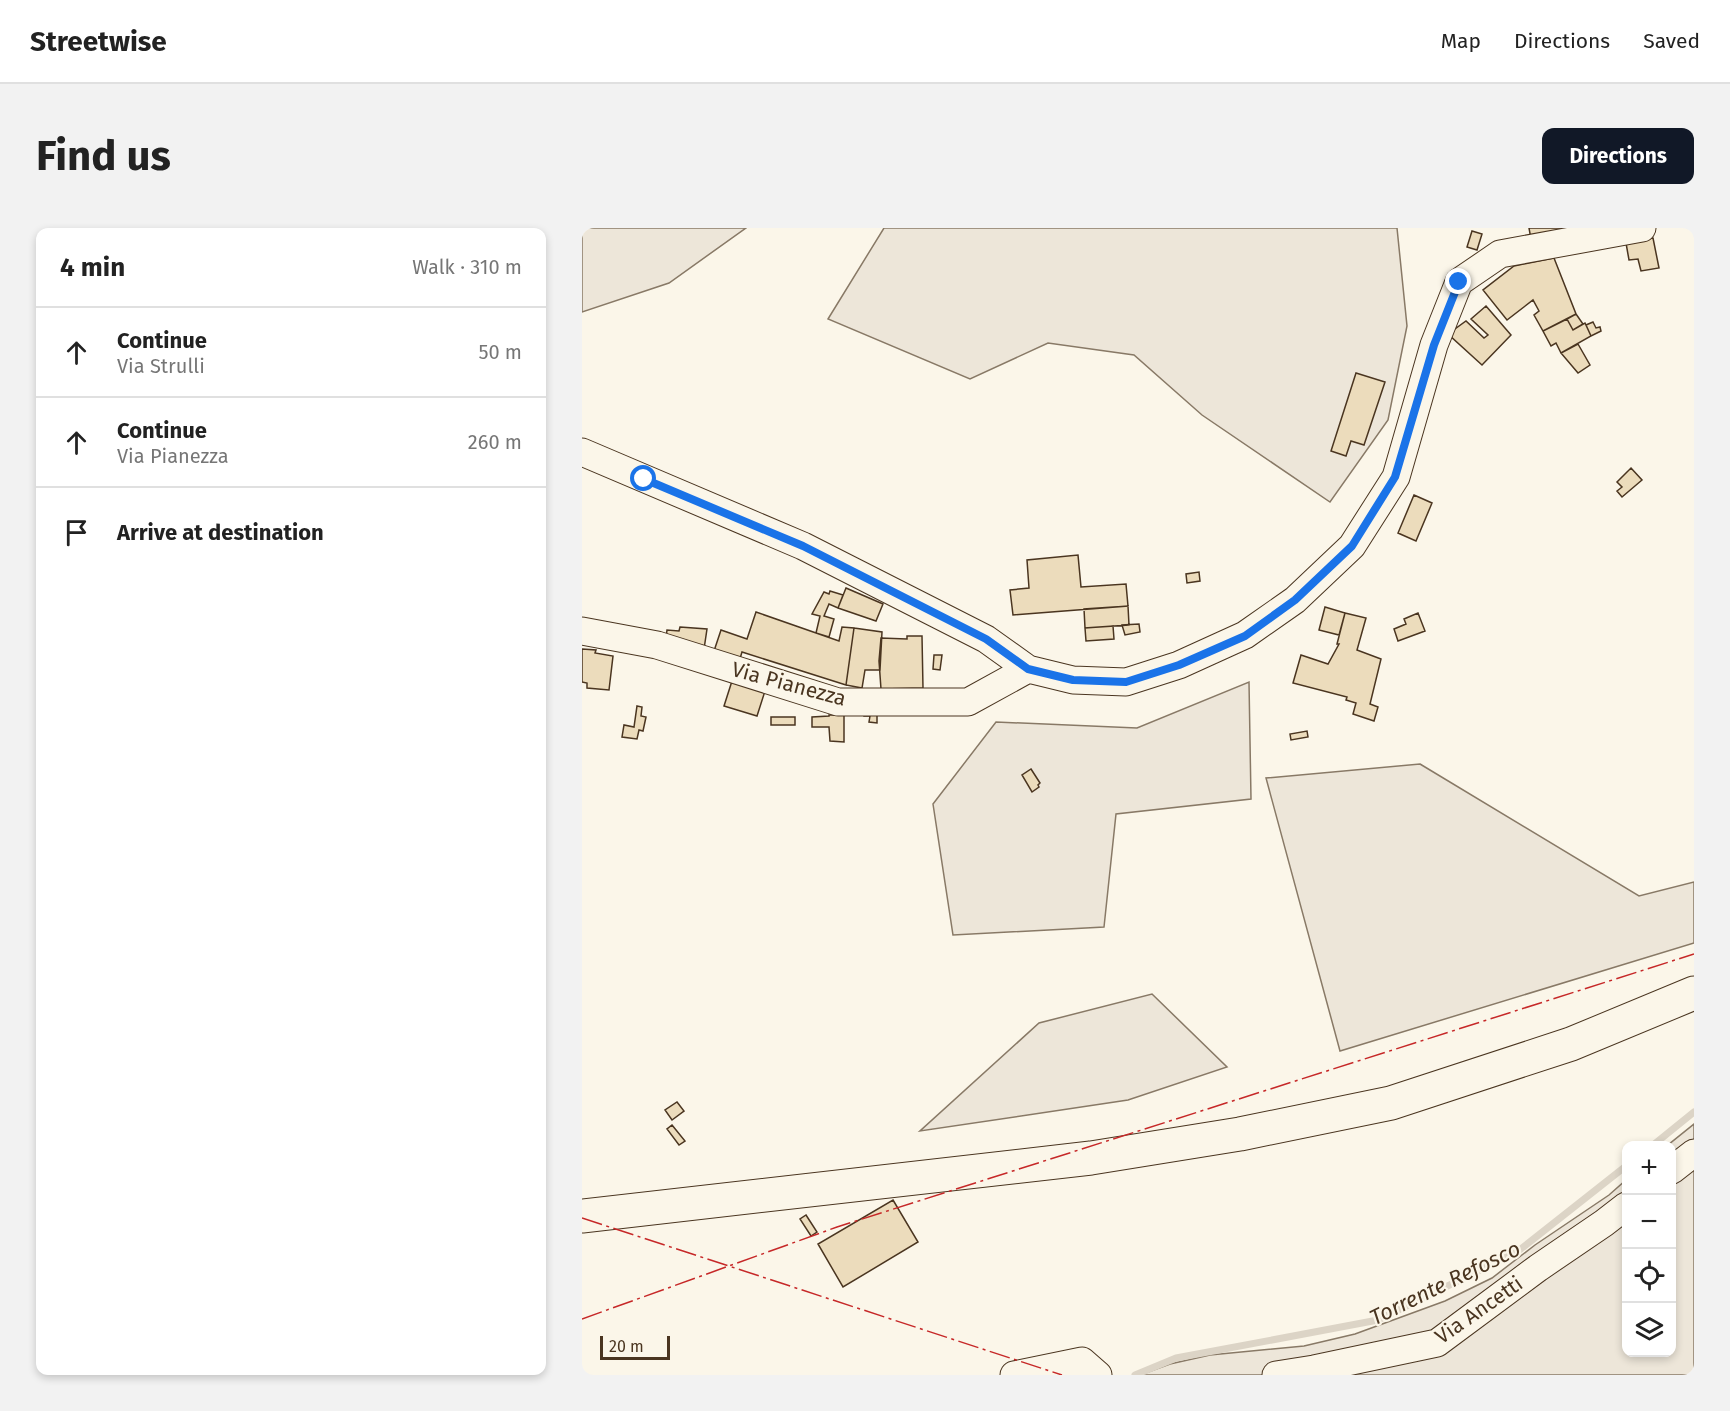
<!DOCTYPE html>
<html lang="en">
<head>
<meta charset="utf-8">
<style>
	:root { --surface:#fff; --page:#f2f2f2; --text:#222; --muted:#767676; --line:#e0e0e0; --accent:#111827 }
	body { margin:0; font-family:"Fira Sans",sans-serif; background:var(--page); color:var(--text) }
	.controls { position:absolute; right:18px; bottom:18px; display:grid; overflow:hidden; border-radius:12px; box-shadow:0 3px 9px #0003 }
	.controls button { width:54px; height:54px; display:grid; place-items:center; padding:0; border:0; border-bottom:2px solid var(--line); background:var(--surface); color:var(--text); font:30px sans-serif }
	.scale { position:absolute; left:18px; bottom:15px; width:70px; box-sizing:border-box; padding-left:6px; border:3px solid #4a3520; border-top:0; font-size:16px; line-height:21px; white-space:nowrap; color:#4a3520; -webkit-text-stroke:4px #fbf6e9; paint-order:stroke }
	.stop { position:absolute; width:18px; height:18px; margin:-14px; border:4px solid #1a73e8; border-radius:50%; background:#fff }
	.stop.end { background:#1a73e8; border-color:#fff; box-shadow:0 2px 6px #0008 }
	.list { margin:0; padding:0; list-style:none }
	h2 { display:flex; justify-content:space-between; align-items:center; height:78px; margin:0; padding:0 24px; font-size:26px }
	h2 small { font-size:20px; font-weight:400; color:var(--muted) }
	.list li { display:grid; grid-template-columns:39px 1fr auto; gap:18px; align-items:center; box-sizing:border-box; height:90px; padding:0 24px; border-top:2px solid var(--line) }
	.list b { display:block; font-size:22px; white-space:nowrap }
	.list p { margin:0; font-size:20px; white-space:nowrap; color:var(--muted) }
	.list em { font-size:20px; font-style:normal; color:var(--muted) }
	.icon { flex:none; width:33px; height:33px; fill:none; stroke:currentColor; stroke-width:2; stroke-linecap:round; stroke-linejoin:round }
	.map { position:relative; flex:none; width:1112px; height:1147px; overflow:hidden; border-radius:12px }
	header { display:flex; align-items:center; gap:36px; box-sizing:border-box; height:84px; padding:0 30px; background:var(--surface); border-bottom:2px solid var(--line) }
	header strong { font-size:28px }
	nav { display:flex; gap:33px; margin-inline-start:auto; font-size:21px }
	.intro { display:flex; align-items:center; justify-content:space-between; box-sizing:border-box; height:144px; padding:0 36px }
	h1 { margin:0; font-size:42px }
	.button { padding:15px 27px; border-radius:12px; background:var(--accent); color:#fff; font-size:21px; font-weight:700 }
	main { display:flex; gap:36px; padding:0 36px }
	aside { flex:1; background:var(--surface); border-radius:12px; box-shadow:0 3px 9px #0003 }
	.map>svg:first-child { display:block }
</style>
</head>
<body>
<header>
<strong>Streetwise</strong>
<nav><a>Map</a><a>Directions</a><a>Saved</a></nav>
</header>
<div class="intro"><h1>Find us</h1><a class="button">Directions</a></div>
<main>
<aside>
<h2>4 min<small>Walk · 310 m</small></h2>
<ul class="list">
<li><svg class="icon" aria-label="ahead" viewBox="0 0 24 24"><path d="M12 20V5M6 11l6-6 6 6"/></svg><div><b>Continue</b><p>Via Strulli</p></div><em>50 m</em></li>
<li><svg class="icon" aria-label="ahead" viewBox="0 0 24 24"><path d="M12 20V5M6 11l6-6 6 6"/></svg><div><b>Continue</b><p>Via Pianezza</p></div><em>260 m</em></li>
<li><svg class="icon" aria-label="arrive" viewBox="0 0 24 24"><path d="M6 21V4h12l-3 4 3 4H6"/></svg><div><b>Arrive at destination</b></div></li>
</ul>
</aside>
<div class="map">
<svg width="1112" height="1147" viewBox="0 0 1112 1147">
	<rect width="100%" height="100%" fill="#fbf6e9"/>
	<path fill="#ede6d9" stroke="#887966" stroke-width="1.5" d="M 0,0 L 164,0 L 87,55 L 0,84 Z
		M 302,0 L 815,0 L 825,98 L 806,192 L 748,274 L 620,187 L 552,127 L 466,115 L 388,151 L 246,91 Z
		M 667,454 L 669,571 L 534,586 L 522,699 L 371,707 L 351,576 L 414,494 L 555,500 Z
		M 838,536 L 1057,668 L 1112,654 L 1112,715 L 758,823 L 684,550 Z
		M 570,766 L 645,839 L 546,872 L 338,903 L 457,795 Z
		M 1112,896 L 1112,1147 L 558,1147 L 588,1136 L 628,1127 L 722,1118 L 773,1106 L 863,1073 L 910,1050 L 953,1017 L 1027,967 L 1044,952 L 1044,1124 L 1090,1124 L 1090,918 L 1086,917 Z"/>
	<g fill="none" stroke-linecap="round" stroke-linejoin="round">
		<path stroke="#dcd4c6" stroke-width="7" d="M 1070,918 L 1112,884
			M 553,1147 L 594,1130 L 796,1092 L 935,1024 L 1044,938"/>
	</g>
	<path fill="#ecdcbc" stroke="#4a3520" stroke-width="1.5" d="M 947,0 L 1006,0 L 949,11 Z
		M 890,3 L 900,6 L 895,22 L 885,19 Z
		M 1071,10 L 1077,40 L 1059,43 L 1056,31 L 1047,32 L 1044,15 Z
		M 972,30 L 994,86 L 961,103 L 952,87 L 957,83 L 951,72 L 925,92 L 901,62 L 932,38 Z
		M 904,78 L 929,107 L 900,137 L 866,106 L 884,93 L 902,110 L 906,107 L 889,91 Z
		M 994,86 L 1001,96 L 991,102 L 985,91 Z
		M 985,91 L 991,102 L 1003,95 L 1009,108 L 979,125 L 974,115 L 969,118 L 961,103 Z
		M 1011,94 L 1014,100 L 1018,99 L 1019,103 L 1009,108 L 1004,97 Z
		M 996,116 L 1008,137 L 996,145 L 979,125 Z
		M 774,145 L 803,154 L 782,217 L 769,213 L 764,228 L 749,223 Z
		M 1049,240 L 1060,252 L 1040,269 L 1035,263 L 1040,259 L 1035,254 Z
		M 832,267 L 850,275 L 834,313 L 816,305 Z
		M 496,327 L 499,359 L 544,356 L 546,378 L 431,387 L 428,362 L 447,360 L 445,332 Z
		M 617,344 L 618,353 L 605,355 L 604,346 Z
		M 264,360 L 301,376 L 294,393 L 256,380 Z
		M 248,363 L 261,367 L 256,380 L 247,376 L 242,388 L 252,391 L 247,409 L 234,405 L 238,388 L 230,386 L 242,364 L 247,366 Z
		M 546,378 L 547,397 L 503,400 L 502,381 Z
		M 743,379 L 763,385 L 757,407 L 737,402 Z
		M 174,384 L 257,413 L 260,399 L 272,400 L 264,457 L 160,424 L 157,434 L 131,426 L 139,402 L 165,411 Z
		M 763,385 L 784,390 L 775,422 L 799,431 L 788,476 L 796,479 L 792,493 L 771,486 L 774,475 L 764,472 L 765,469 L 711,455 L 719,427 L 746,436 L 757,416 L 755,416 Z
		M 836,385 L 843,403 L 816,413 L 812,401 L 824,396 L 822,391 Z
		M 557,396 L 558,404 L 543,407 L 540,397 Z
		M 531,398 L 532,411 L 504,413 L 503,400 Z
		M 98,399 L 125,401 L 122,421 L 84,410 L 85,402 L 97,403 Z
		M 272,400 L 300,404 L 298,442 L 283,442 L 280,460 L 264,457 Z
		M 325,408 L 340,408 L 341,460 L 299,461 L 297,433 L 299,410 L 325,411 Z
		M 0,421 L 14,422 L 13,425 L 31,428 L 27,462 L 5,460 L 5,455 L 0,454 Z
		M 352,427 L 360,427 L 358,442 L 351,441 Z
		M 150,453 L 183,463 L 175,488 L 142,478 Z
		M 55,478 L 60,479 L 59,488 L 64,489 L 61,503 L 57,502 L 55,511 L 40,509 L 42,497 L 52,499 Z
		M 282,483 L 295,483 L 295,495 L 287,494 L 288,488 L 282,488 Z
		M 247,487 L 262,487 L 262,514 L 248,513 L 247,499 L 230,499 L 230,489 L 247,488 Z
		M 189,489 L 213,489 L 213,497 L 189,497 Z
		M 725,503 L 726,509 L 709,512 L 708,506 Z
		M 449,541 L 458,555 L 456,557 L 457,559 L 450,564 L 440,547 Z
		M 95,874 L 102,883 L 90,892 L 83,882 Z
		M 90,897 L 103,913 L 97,917 L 85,901 Z
		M 311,972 L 336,1014 L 261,1059 L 236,1016 Z
		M 224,987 L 235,1004 L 229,1008 L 218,991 Z"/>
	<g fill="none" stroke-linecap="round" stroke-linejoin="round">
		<defs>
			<path id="minor" d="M 0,224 L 221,318 L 404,411 L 446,441 L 491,452 L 544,454 L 597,437 L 663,407 L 713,372 L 770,318 L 814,249 L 852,117 L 877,54 L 918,26 L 1060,0
				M 0,403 L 75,417 L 256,474 L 386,474 L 446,441
				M 1090,942 L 1112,925
				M 432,1147 L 500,1133 L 516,1147
				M 694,1147 L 732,1141 L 855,1115 L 956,1040 L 1022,995 L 1044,978"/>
			<path id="highway" d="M 0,988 L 509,930 L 658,906 L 809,875 L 989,816 L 1112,765"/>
		</defs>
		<use href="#minor" stroke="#4a3520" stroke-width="29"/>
		<use href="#highway" stroke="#4a3520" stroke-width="35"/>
		<use href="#minor" stroke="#fbf6e9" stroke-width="27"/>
		<use href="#highway" stroke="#fbf6e9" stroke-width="33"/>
		<path stroke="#c62828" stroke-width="1.5" stroke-dasharray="21 4.5 3 4.5" stroke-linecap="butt" d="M 0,990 L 480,1147
			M 0,1091 L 255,999 L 1112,726"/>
	</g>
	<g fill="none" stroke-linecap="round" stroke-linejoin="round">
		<path stroke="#1a73e8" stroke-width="8" d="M 62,251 L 221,318 L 404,411 L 446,441 L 491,452 L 544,454 L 597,437 L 663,408 L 713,372 L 770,318 L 813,249 L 852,117 L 877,54"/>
	</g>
	<g text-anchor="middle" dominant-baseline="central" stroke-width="4.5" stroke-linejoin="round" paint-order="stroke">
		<g font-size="21" fill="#4a3520" stroke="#fbf6e9">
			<text transform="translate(207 456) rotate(15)">Via Pianezza</text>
			<text transform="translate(897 1082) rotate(-35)">Via Ancetti</text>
		</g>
		<g font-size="22" font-style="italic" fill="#4a3520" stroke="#fbf6e9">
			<text transform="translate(863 1055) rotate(-26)">Torrente Refosco</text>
		</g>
	</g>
</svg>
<div class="controls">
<button>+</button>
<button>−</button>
<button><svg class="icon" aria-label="locate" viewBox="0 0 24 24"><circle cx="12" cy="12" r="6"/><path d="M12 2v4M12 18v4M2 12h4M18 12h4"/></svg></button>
<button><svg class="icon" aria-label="layers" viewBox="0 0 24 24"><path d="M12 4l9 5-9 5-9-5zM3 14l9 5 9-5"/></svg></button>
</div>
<div class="scale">20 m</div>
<div class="stop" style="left:62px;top:251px"></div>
<div class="stop end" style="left:877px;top:54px"></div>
</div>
</main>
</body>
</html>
